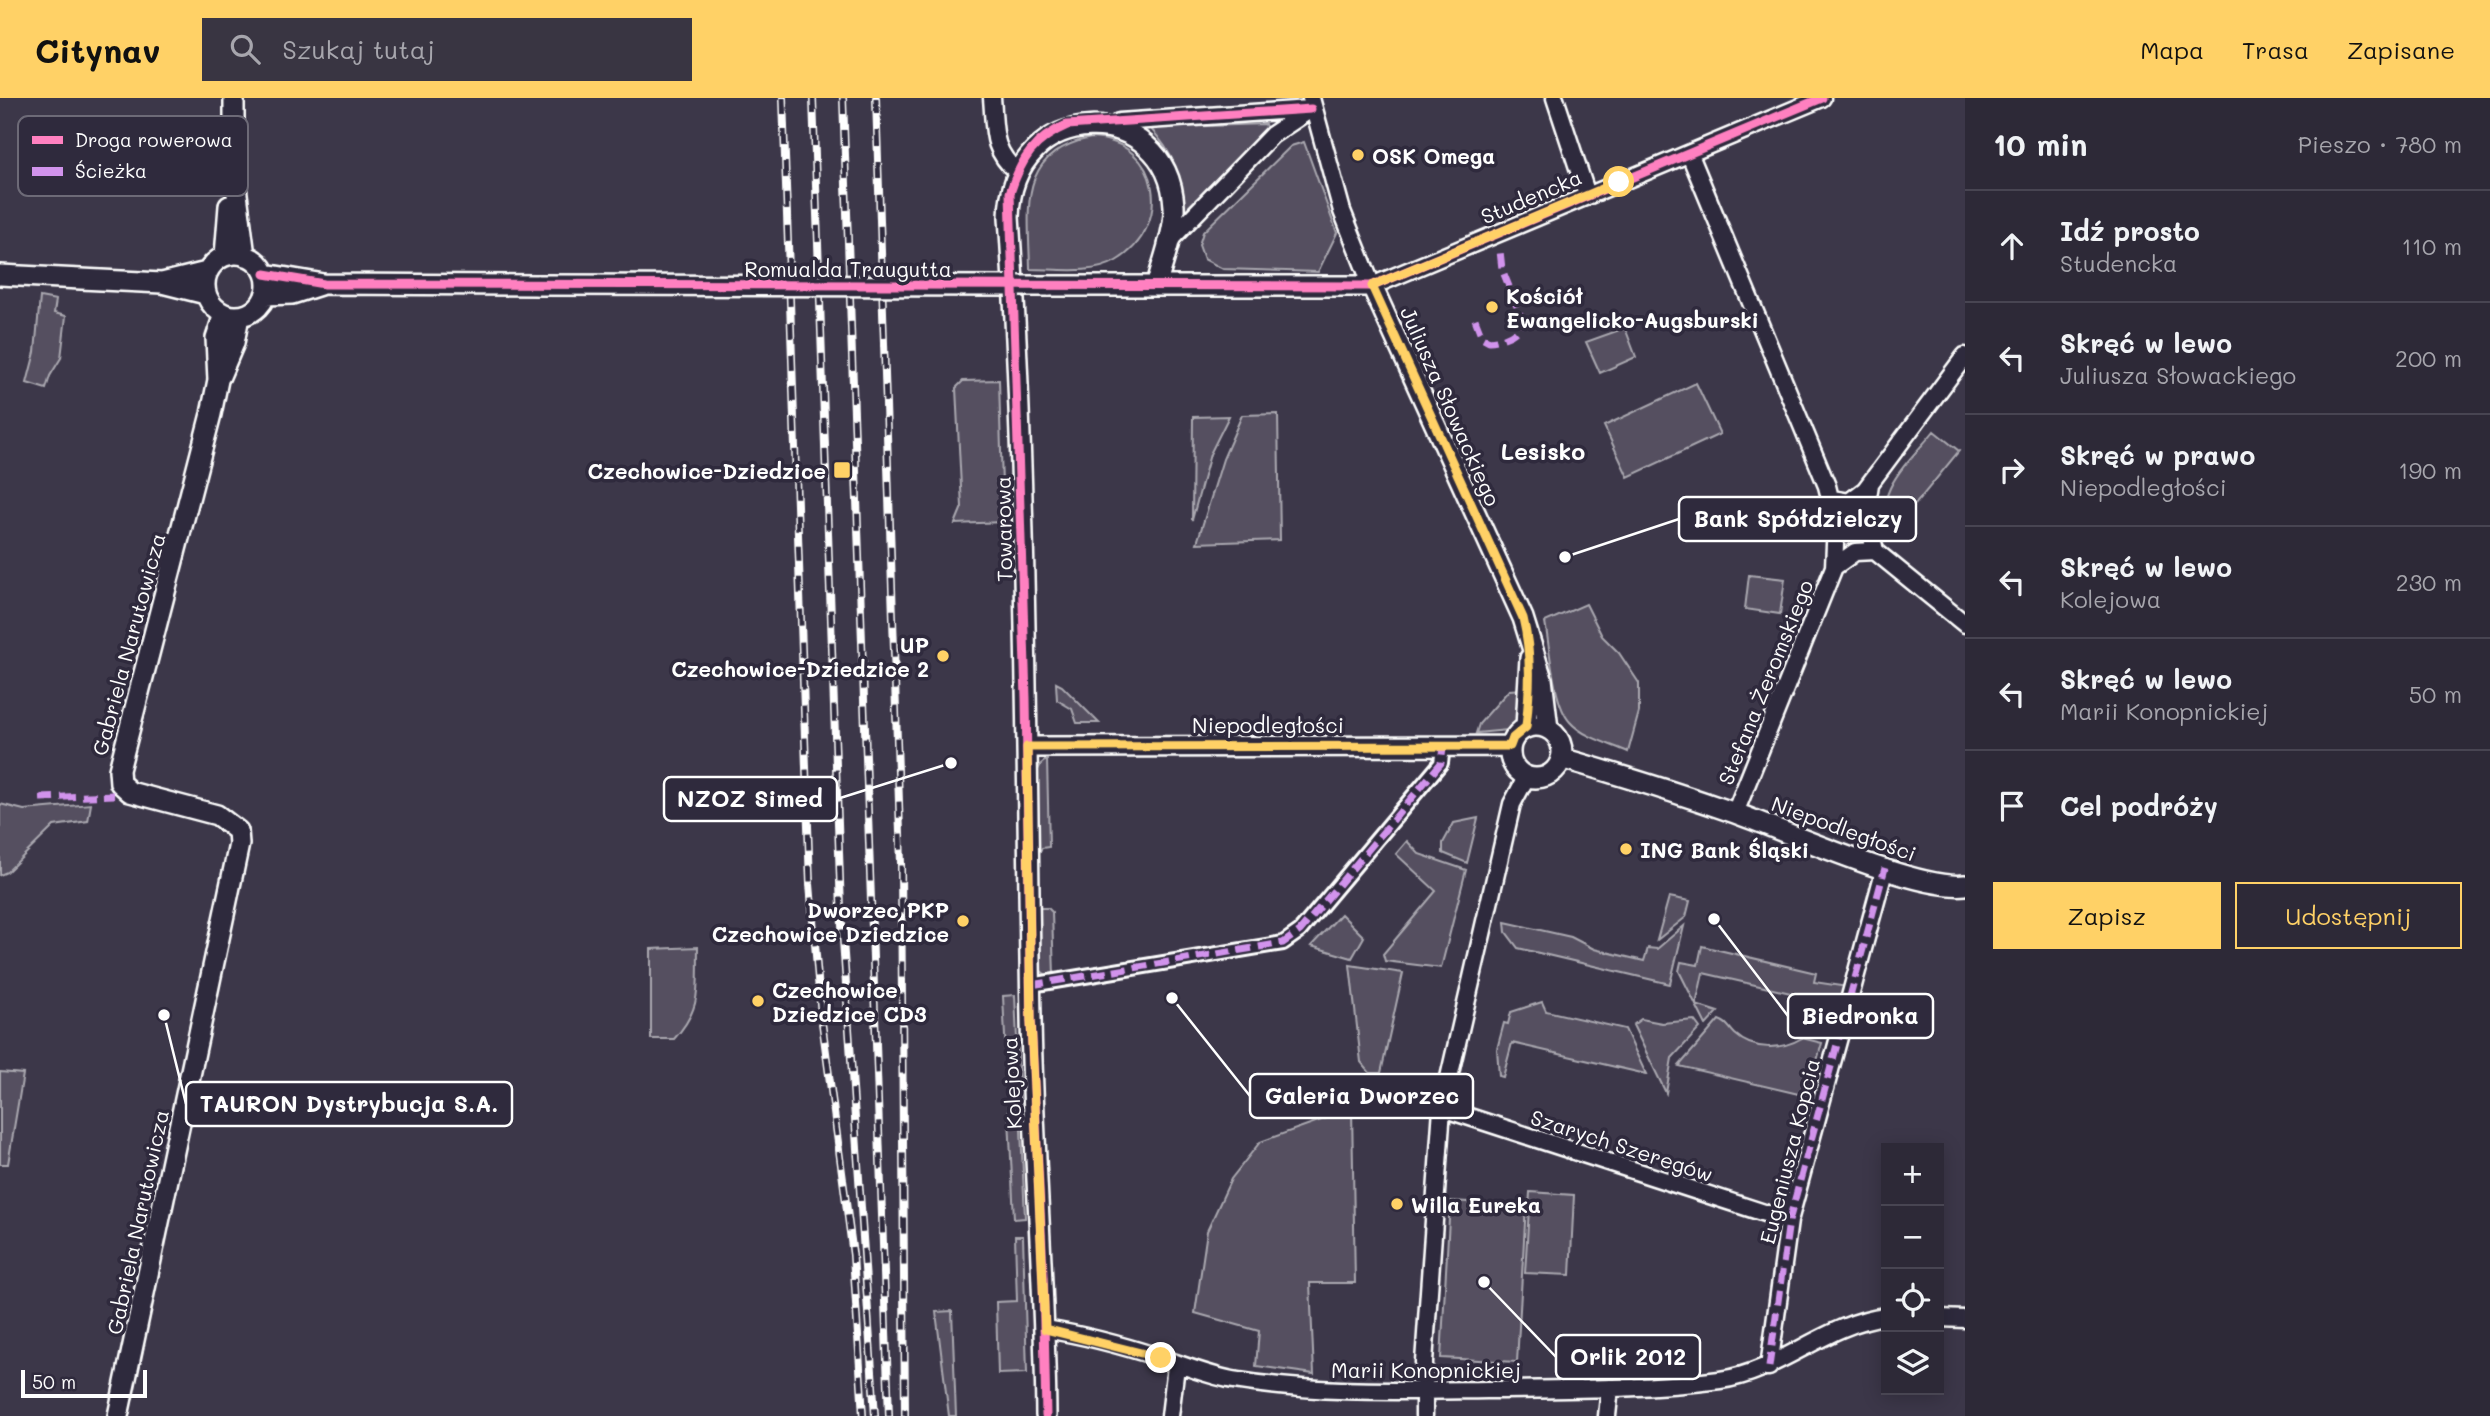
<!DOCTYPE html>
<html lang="pl">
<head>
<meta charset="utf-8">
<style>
	:root { --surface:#2d2937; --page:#393542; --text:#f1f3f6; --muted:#a7a6ad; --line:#484552; --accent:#ffd166 }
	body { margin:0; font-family:Mali,sans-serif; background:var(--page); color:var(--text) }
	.controls { position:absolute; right:21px; bottom:21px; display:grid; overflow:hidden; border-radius:0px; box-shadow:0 4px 18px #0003 }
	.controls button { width:63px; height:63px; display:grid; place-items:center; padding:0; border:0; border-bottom:2px solid var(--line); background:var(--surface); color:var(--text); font:35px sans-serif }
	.scale { position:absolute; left:21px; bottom:18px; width:126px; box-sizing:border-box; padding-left:7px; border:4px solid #fff; border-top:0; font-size:19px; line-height:24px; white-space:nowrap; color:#fff; -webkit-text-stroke:5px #2f2a3d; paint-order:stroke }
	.stop { position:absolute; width:21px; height:21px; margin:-16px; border:5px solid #ffd166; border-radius:50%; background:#fff }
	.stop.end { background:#ffd166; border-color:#fff; box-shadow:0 2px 7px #0008 }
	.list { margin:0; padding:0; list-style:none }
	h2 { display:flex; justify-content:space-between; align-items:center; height:91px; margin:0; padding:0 28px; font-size:30px }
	h2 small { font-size:23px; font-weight:400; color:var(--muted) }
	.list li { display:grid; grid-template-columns:46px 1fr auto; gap:21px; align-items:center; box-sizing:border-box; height:112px; padding:0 28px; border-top:2px solid var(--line) }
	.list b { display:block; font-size:26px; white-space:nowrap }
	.list p { margin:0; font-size:23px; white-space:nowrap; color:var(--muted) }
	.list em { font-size:23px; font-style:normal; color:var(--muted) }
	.actions { display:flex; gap:14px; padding:21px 28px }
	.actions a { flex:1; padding:16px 0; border:2px solid var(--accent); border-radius:0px; text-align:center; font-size:24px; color:var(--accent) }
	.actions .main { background:var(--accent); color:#111 }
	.icon { flex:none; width:38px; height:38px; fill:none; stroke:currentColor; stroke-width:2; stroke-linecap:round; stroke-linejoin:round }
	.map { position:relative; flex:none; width:1965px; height:1318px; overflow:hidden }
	header { display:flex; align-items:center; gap:42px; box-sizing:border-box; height:98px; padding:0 35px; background:var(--accent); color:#111 }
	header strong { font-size:33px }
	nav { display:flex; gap:38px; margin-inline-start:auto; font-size:24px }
	.search { width:490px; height:63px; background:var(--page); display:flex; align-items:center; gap:18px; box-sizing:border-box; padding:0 24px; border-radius:0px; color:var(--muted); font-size:26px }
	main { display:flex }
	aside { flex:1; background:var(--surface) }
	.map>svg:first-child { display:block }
</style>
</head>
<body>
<header>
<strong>Citynav</strong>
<div class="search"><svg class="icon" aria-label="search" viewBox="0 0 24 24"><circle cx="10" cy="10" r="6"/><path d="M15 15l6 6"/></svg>Szukaj tutaj</div>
<nav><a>Mapa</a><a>Trasa</a><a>Zapisane</a></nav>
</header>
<main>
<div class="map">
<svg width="1965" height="1318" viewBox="0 0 1965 1318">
	<rect width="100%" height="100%" fill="#3c3749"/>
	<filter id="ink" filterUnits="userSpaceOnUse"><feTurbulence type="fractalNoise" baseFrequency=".0143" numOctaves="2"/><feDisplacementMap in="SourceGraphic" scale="14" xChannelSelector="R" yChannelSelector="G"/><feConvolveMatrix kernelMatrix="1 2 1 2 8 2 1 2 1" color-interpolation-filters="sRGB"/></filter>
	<g filter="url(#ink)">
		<path fill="#555060" stroke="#aaa8b0" stroke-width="2" d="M 1265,26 L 1267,32 L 1185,112 C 1182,79 1173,54 1150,30 Z
			M 1091,40 C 1162,43 1174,129 1116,163 C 1092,177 1057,171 1030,171 C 1029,111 1016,55 1091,40 Z
			M 1304,44 L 1337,135 L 1318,174 L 1223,171 L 1204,161 L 1199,147 L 1203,134 L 1291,48 Z
			M 40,199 L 56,202 L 54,215 L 66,218 L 61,260 L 50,278 L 46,291 L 27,285 L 35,254 Z
			M 1625,230 L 1636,259 L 1600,275 L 1586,244 Z
			M 999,282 L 1003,424 L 955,426 L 962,409 L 956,290 L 963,283 Z
			M 1696,285 L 1720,336 L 1628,379 L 1604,328 Z
			M 1278,316 L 1280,442 L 1197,445 L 1223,361 L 1242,317 Z
			M 1229,318 L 1210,356 L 1192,422 L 1193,319 Z
			M 1934,333 L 1959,353 L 1892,435 C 1867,397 1912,361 1934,333 Z
			M 1863,400 L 1860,420 L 1866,446 L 1854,447 L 1843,453 L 1842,413 L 1852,410 Z
			M 1749,477 L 1785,481 L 1780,516 L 1745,511 Z
			M 1586,506 L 1602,538 L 1619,555 L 1639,585 L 1639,614 L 1628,654 C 1610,646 1583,639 1570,624 C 1553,606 1550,550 1545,524 Z
			M 1056,585 L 1062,588 L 1099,625 L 1077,625 L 1072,611 L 1057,602 Z
			M 1522,591 L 1520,616 L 1508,632 L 1476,635 L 1479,626 L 1509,592 Z
			M 1047,661 L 1049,749 L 1042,750 L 1038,756 L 1036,676 L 1041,666 Z
			M 0,706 L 24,712 L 91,706 L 88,723 L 54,728 L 7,774 L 0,777 Z
			M 1478,720 L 1467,765 L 1443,755 L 1443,745 L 1454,725 Z
			M 1407,743 L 1419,756 L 1466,772 L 1441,870 L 1385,863 L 1383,856 L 1436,793 L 1396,756 Z
			M 1669,799 L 1690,803 L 1686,819 L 1657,842 Z
			M 1039,810 L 1048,810 L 1052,814 L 1054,878 L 1046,877 L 1040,872 Z
			M 1341,816 L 1364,839 L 1352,860 L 1311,848 Z
			M 1505,824 L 1571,839 L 1594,851 L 1644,863 L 1648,850 L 1657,851 L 1684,828 L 1670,886 L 1518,850 L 1506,834 Z
			M 1702,848 L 1816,875 L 1814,884 L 1848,889 L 1844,901 L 1833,897 L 1830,904 L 1703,875 L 1696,907 L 1718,914 L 1706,927 L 1679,873 L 1681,864 L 1698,867 Z
			M 698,849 C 697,890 703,909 674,941 L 651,941 L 651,851 Z
			M 1350,867 L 1403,875 L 1381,975 L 1370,975 L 1361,964 Z
			M 1015,897 L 1025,1120 L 1014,1121 L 1003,898 Z
			M 1542,904 L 1546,913 L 1625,931 L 1646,976 L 1512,945 L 1503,979 L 1499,978 L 1497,951 L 1504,925 L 1508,926 L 1511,914 Z
			M 1641,921 L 1662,925 L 1694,922 L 1700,930 L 1672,960 L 1666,995 L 1633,927 Z
			M 1719,922 C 1728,925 1728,929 1735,936 C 1753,953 1782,952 1802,940 L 1822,945 L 1807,998 L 1679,968 Z
			M 0,974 L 23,976 L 8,1066 L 0,1066 Z
			M 1352,1011 L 1355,1185 L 1310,1185 L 1314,1276 L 1256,1268 L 1259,1233 L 1195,1215 L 1207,1133 L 1231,1081 L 1260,1044 Z
			M 1530,1094 L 1574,1097 L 1570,1177 L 1525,1175 Z
			M 1450,1103 L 1526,1107 L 1517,1264 L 1441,1260 Z
			M 1015,1138 L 1023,1138 L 1027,1275 L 998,1276 L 996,1204 L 1017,1203 Z
			M 952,1213 L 956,1318 L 949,1318 L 936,1214 Z"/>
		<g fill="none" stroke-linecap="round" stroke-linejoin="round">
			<defs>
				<path id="pedestrian" d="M 1031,887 L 1283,845 L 1300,833 L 1441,665 L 1443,649"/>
				<path id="minor" d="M 992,0 C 995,32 991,51 1017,74
					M 1311,0 L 1342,113 L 1372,188 L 1822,0
					M 1555,0 L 1587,97
					M 1119,24 L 1309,11
					M 1690,57 L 1827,388 L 1836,424 L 1834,469 L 1735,715
					M 1167,145 L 1272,37 L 1311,11
					M 1870,386 L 1866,412 L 1875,453
					M 1832,401 L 1849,404 L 1865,392 L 1965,258
					M 1875,453 L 1965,526
					M 1834,469 L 1855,454 L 1875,453
					M 1442,1010 L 1789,1123
					M 1939,1220 L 1965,1221
					M 1045,1231 C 1083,1237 1121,1247 1158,1259 C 1183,1267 1206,1277 1233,1282 C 1318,1296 1402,1293 1487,1292 C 1564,1291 1643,1292 1720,1282 C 1780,1274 1826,1225 1886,1218
					M 1769,1269 L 1789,1123 L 1885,770
					M 1170,1318 L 1176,1268
					M 1424,1318 L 1424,1264 L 1442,1010 L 1512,706 L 1527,678
					M 1607,1318 L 1610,1290"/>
				<path id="tertiary" d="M 234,0 L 234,73 L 245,158
					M205 187a31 31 0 1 1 62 0a31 31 0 1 1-62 0Z
					M 225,158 L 229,108
					M 265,176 L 324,186 L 538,187
					M 0,177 L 162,185 L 206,196
					M 162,185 L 207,174
					M 1048,188 L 1372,188 L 1523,520 L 1542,581 L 1548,631
					M 265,197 L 292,196 L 320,187
					M 220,278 L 234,245 L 239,218
					M1510 654a26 26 0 1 1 52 0a26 26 0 1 1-52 0Z
					M 1526,629 L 1530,560
					M 1027,649 L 1510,648
					M 1561,660 C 1620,677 1678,695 1735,715 C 1786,733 1918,793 1965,787
					M 118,1318 L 239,746 L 238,733 L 217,717 L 130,694 L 120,685 L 119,672 L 211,316 L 218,282 L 216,240 L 224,216
					M 1046,1318 C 1045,1185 1033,1053 1031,920 C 1026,653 1027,385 1009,119 C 1011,0 1168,0 1174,108 C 1175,133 1163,162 1157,186"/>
			</defs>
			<use href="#pedestrian" stroke="#fff" stroke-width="18"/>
			<use href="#minor" stroke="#fff" stroke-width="21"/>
			<use href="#tertiary" stroke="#fff" stroke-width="24"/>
			<use href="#pedestrian" stroke="#2f2a3d" stroke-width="12"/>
			<use href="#minor" stroke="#2f2a3d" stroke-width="16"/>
			<use href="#tertiary" stroke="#2f2a3d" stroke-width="19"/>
			<defs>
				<path id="rail" d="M 783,0 L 810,786 L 821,917 L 853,1157 L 863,1318
					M 813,0 L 841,812 L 875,1318
					M 843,0 L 889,1318
					M 876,0 L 901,766 L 905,1318"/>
			</defs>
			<use href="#rail" stroke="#fff" stroke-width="8"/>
			<use href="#rail" stroke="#2f2a3d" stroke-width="5" stroke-dasharray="16" stroke-linecap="butt"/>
			<defs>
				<path id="tertiary-bridge" d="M 538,187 L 1048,188"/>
			</defs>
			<use href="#tertiary-bridge" stroke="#fff" stroke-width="24" stroke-linecap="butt"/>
			<use href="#tertiary-bridge" stroke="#2f2a3d" stroke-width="19"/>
			<path stroke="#d193ec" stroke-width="7" stroke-dasharray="14 7" stroke-linecap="butt" d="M 1475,221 L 1482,239 L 1489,243 C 1503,242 1521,236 1522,221 L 1502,171 L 1500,153
				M 40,700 L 114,697
				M 1031,887 L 1283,845 L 1300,833 L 1441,665 L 1443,649
				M 1769,1269 L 1789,1123 L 1885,770"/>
			<defs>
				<path id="cycleway" d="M 265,176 L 324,186 L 1372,188 L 1822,0
					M 1046,1318 L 1043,1176 L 1031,923 L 1026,600 L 1010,95 C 1021,61 1034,41 1067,27 L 1311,11"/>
			</defs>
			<use href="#cycleway" stroke="#2f2a3d" stroke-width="13"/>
			<use href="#cycleway" stroke="#ff80c0" stroke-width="9"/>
		</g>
	</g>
	<g fill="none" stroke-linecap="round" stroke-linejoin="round" filter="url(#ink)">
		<path stroke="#ffd166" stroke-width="9" d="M 1161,1260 L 1045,1231 L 1031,923 L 1027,649 L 1510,648 L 1513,640 L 1526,629 C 1530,592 1532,557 1523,520 L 1372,188 L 1619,84"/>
	</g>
	<g fill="#ffd166" stroke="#2f2a3d" stroke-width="2.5">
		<circle cx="1358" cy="57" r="7"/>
		<circle cx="1492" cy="209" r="7"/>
		<rect x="833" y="363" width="18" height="18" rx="3.5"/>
		<circle cx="943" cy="558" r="7"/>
		<circle cx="1626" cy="751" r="7"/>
		<circle cx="963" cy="823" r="7"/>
		<circle cx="758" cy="903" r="7"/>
		<circle cx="1397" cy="1106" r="7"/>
	</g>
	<g text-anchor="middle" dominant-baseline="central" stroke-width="7" stroke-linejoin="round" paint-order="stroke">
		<g font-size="21" font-weight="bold" fill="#fff" stroke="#2f2a3d" text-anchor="start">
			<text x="1372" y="57">OSK Omega</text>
			<text x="1506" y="197">Kościół<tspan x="1506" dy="24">Ewangelicko-Augsburski</tspan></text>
			<text x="826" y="372" text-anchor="end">Czechowice-Dziedzice</text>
			<text x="929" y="546" text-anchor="end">UP<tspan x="929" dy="24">Czechowice-Dziedzice 2</tspan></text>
			<text x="1640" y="751">ING Bank Śląski</text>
			<text x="949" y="811" text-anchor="end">Dworzec PKP<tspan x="949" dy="24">Czechowice Dziedzice</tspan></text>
			<text x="772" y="891">Czechowice<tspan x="772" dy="24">Dziedzice CD3</tspan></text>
			<text x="1411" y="1106">Willa Eureka</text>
		</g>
		<g font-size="21" fill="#fff" stroke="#2f2a3d">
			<text transform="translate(1531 98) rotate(-23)">Studencka</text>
			<text x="848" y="170">Romualda Traugutta</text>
			<text transform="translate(1451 308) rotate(66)">Juliusza Słowackiego</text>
			<text transform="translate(1003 431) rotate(-91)">Towarowa</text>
			<text transform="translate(128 546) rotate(-75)">Gabriela Narutowicza</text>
			<text transform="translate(1765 584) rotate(-68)">Stefana Żeromskiego</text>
			<text x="1268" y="626">Niepodległości</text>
			<text transform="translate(1844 730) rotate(20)">Niepodległości</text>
			<text transform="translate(1011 985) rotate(-93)">Kolejowa</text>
			<text transform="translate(1622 1047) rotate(18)">Szarych Szeregów</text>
			<text transform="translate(1789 1053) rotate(-76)">Eugeniusza Kopcia</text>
			<text transform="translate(137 1124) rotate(-78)">Gabriela Narutowicza</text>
			<text x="1426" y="1271">Marii Konopnickiej</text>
		</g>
		<g font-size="23" font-weight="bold" fill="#fff" stroke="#2f2a3d">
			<text x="1543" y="353">Lesisko</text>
		</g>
	</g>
	<rect x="18" y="18" width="230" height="80" rx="10" fill="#2f2a3d" stroke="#6d6a77" stroke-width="2"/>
	<rect x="32" y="38" width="31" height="8" fill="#ff80c0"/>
	<rect x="32" y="69" width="31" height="9" fill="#d193ec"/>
	<g font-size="19" fill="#fff">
		<text x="75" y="49">Droga rowerowa</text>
		<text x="75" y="80">Ścieżka</text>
	</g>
	<path fill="none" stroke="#fff" stroke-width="2.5" d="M1565 459L1679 421M951 665L837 701M1714 821L1788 918M1172 900L1250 998M164 917L186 1006M1484 1184L1556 1259"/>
	<g fill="#fff" stroke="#2f2a3d" stroke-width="2.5">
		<circle cx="1565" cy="459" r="7"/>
		<circle cx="951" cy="665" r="7"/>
		<circle cx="1714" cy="821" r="7"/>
		<circle cx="1172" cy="900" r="7"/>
		<circle cx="164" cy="917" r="7"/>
		<circle cx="1484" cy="1184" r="7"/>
	</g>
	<g fill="#2f2a3d" stroke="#fff" stroke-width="2.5">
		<rect x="1679" y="399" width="237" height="44" rx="7"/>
		<rect x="664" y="679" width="173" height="44" rx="7"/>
		<rect x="1788" y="896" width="145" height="44" rx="7"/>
		<rect x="1250" y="976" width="223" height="44" rx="7"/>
		<rect x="186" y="984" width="326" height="44" rx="7"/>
		<rect x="1556" y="1237" width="144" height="44" rx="7"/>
	</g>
	<g font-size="23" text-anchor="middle" font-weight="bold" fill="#fff">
		<text x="1798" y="429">Bank Spółdzielczy</text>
		<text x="750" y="709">NZOZ Simed</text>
		<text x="1860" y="926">Biedronka</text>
		<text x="1362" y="1006">Galeria Dworzec</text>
		<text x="349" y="1014">TAURON Dystrybucja S.A.</text>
		<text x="1628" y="1267">Orlik 2012</text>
	</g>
</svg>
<div class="controls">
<button>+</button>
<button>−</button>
<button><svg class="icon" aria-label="locate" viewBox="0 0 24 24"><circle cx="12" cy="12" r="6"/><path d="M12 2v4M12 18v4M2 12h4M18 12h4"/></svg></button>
<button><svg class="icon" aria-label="layers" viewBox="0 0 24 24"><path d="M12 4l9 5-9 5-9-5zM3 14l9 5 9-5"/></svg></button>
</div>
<div class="scale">50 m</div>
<div class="stop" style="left:1619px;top:84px"></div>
<div class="stop end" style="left:1161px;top:1260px"></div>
</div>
<aside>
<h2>10 min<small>Pieszo · 780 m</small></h2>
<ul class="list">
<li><svg class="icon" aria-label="ahead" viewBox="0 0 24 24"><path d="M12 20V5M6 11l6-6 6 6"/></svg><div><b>Idź prosto</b><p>Studencka</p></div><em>110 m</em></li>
<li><svg class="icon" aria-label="left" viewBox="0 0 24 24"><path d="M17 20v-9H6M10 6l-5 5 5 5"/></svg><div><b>Skręć w lewo</b><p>Juliusza Słowackiego</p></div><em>200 m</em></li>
<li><svg class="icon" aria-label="right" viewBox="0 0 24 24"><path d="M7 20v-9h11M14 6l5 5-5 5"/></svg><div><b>Skręć w prawo</b><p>Niepodległości</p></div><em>190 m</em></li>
<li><svg class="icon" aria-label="left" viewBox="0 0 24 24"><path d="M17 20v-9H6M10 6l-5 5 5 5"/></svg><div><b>Skręć w lewo</b><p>Kolejowa</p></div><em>230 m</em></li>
<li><svg class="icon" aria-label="left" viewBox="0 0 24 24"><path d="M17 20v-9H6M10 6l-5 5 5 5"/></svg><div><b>Skręć w lewo</b><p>Marii Konopnickiej</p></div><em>50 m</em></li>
<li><svg class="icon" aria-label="arrive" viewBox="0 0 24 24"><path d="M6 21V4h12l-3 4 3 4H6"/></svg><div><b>Cel podróży</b></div></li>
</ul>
<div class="actions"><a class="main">Zapisz</a><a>Udostępnij</a></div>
</aside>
</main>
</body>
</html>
